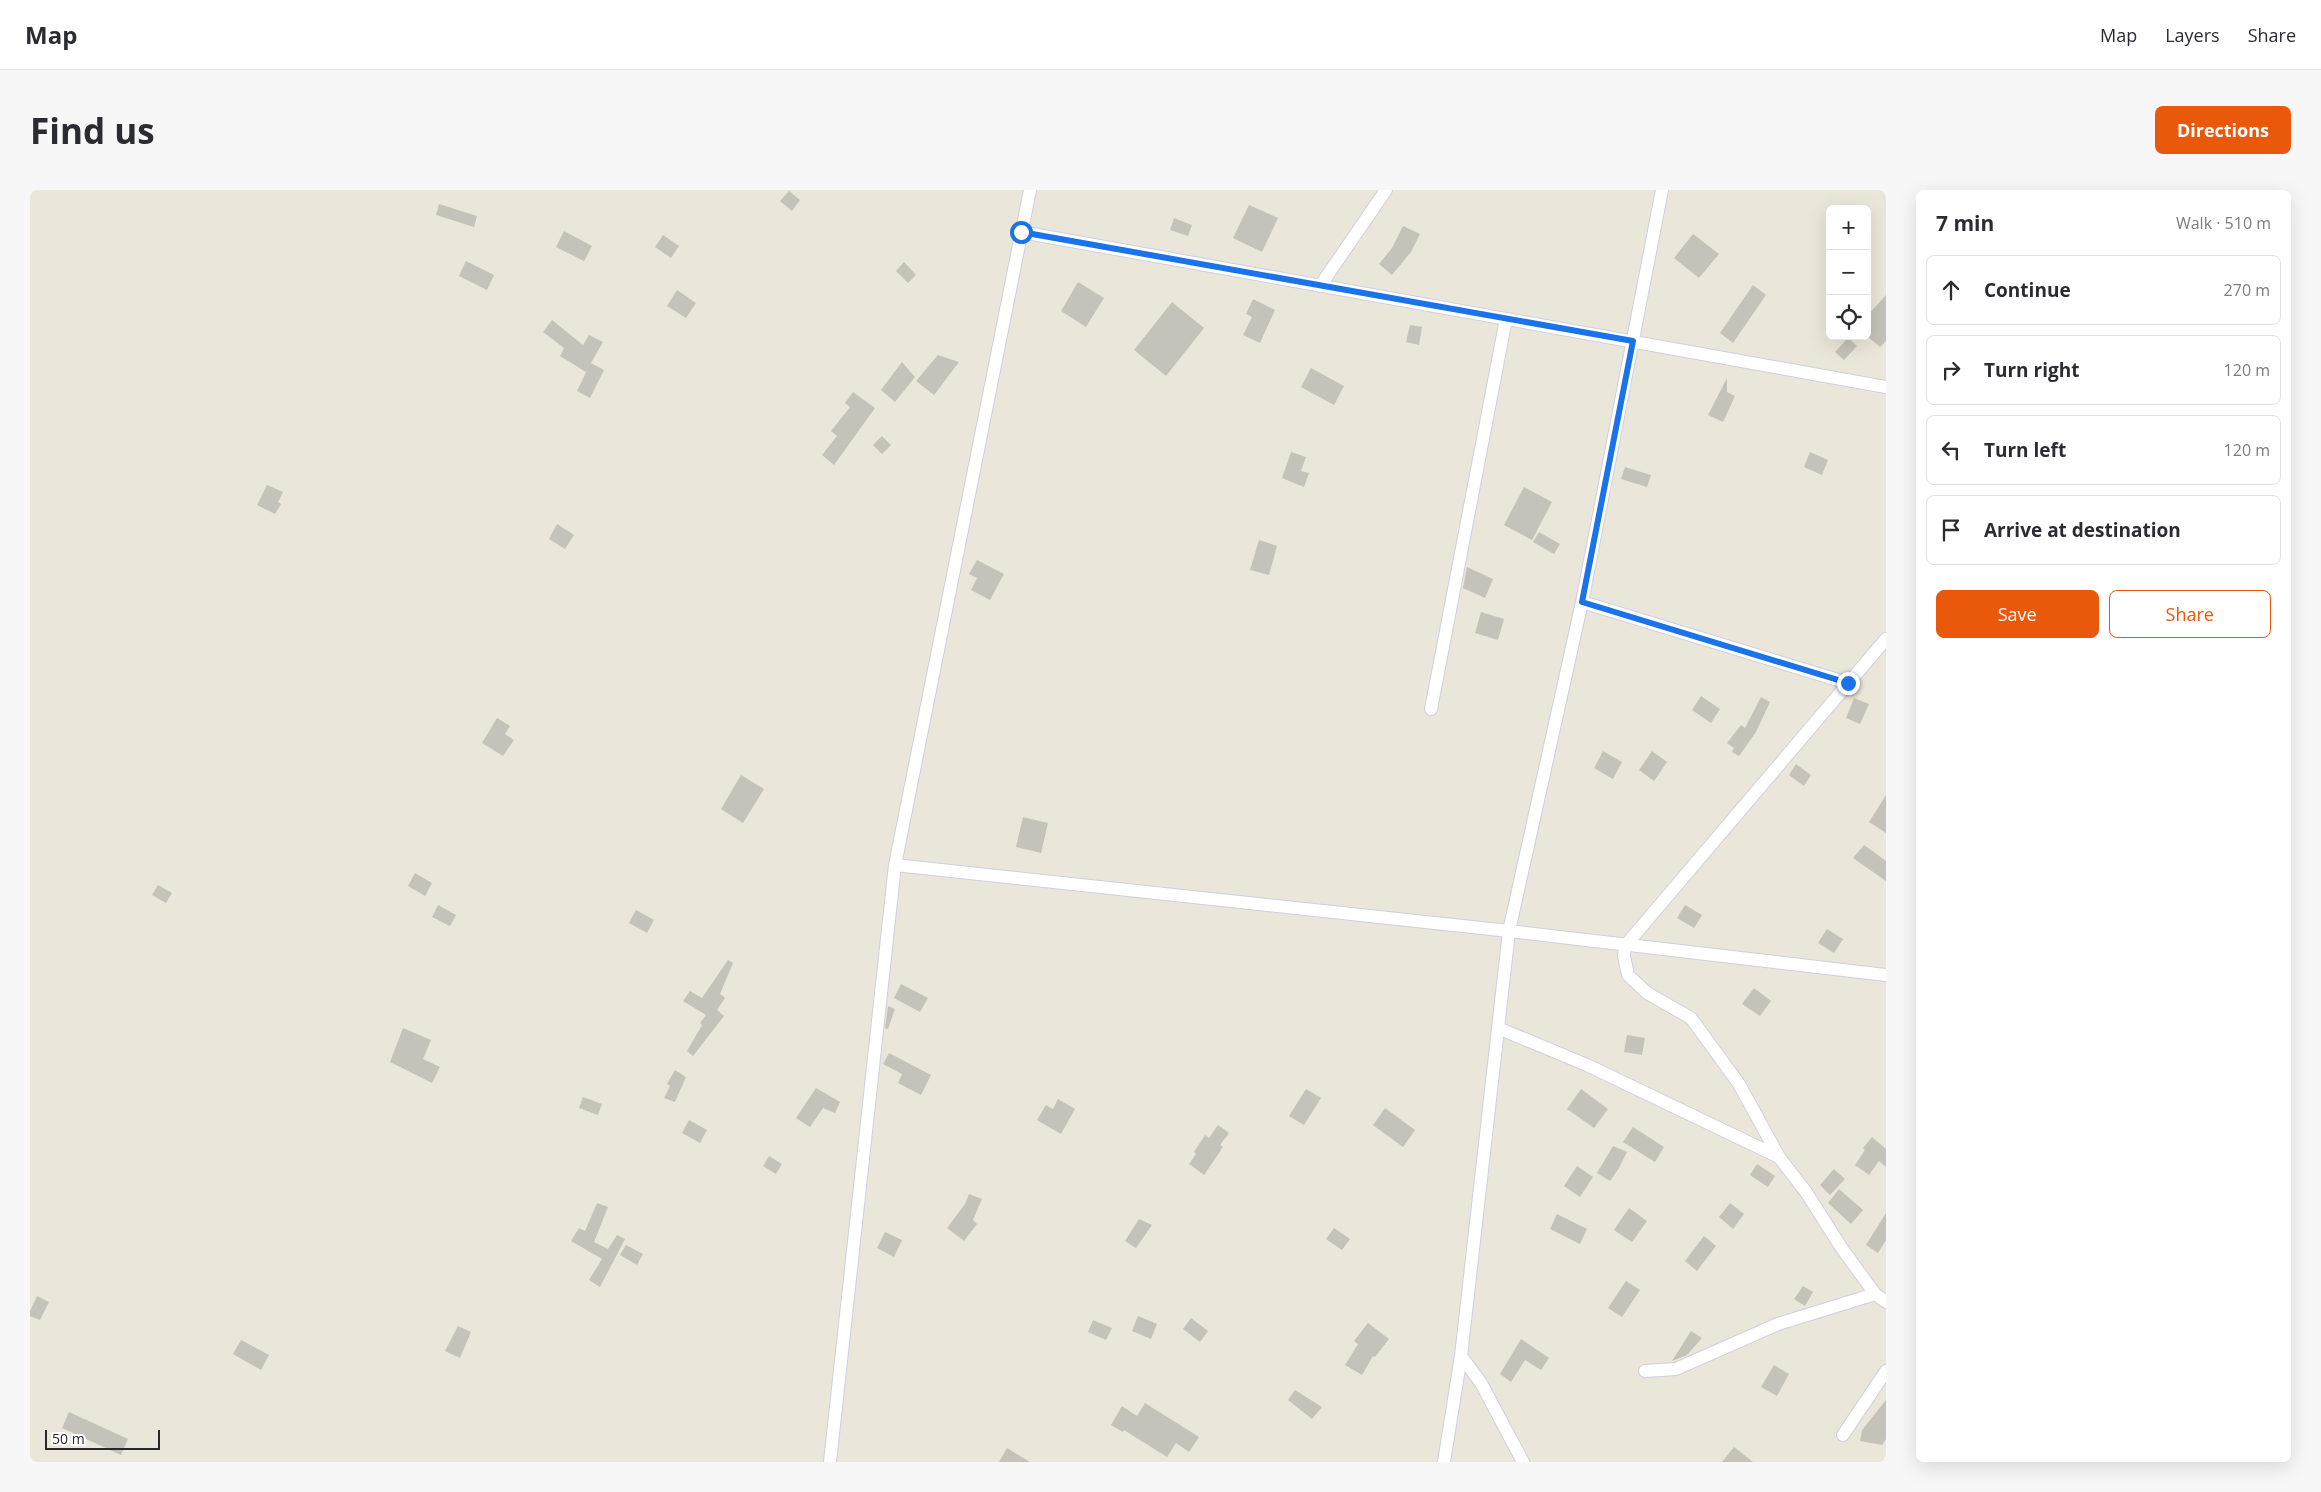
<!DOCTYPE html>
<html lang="en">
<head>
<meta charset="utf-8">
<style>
	:root { --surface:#fff; --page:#f7f7f7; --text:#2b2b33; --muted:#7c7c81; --line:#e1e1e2; --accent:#ea580c }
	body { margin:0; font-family:"Open Sans",sans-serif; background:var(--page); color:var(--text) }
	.controls { position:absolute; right:15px; top:15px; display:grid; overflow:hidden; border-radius:8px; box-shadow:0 5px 20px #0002 }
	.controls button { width:45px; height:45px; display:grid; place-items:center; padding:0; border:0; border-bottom:1px solid var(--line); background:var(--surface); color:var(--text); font:25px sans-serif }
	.scale { position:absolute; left:15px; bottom:12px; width:115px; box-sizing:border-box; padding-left:5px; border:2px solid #282828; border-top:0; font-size:14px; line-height:18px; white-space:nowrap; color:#282828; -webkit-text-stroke:4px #fff; paint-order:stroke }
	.stop { position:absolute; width:15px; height:15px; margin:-11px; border:4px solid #1a73e8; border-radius:50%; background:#fff }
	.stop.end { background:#1a73e8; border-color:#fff; box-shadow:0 1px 5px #0008 }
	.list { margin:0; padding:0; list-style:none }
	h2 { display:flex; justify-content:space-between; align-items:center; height:65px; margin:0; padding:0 20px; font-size:21px }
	h2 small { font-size:16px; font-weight:400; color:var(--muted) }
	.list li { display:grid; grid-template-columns:32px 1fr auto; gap:15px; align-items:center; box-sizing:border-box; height:70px; margin:0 10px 10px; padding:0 10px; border:1px solid var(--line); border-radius:8px }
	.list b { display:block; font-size:19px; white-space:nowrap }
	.list em { font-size:16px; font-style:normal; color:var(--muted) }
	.actions { display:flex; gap:10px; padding:15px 20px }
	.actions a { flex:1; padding:11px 0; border:1px solid var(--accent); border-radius:8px; text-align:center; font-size:18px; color:var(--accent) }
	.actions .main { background:var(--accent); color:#fff }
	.icon { flex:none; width:28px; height:28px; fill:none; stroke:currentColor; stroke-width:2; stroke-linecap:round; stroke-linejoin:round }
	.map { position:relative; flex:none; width:1856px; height:1272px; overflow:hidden; border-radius:8px }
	header { display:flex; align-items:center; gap:30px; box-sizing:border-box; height:70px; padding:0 25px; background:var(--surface); border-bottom:1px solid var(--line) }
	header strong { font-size:24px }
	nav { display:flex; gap:28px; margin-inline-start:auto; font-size:18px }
	.intro { display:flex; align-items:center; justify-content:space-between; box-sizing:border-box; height:120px; padding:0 30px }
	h1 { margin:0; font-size:35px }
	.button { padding:12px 22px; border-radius:8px; background:var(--accent); color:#fff; font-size:18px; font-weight:700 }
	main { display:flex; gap:30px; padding:0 30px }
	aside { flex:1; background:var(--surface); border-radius:8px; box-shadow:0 5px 20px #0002 }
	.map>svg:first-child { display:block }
</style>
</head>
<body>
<header>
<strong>Map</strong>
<nav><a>Map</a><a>Layers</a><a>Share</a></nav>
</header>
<div class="intro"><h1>Find us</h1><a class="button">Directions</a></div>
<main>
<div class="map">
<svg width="1856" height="1272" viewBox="0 0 1856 1272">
	<rect width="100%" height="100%" fill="#eae6d9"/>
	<path fill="#c5c2b9" d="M 759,1 L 770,10 L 762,21 L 750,11 Z
		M 409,14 L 447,26 L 444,37 L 406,25 Z
		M 1219,15 L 1248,28 L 1232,62 L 1203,48 Z
		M 1144,28 L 1162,35 L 1158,46 L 1140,40 Z
		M 1373,36 L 1390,44 L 1381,62 L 1362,85 L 1349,74 L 1362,58 Z
		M 534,41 L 562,56 L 554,71 L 526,57 Z
		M 1663,44 L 1689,64 L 1669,88 L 1644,68 Z
		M 633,45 L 649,56 L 641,68 L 625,57 Z
		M 436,71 L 464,85 L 457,100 L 429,86 Z
		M 874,72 L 886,85 L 878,93 L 866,81 Z
		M 1048,92 L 1074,108 L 1056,137 L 1031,121 Z
		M 1723,95 L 1736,105 L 1703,153 L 1690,143 Z
		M 647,100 L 666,113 L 656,128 L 637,116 Z
		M 1856,105 L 1856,151 L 1850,157 L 1837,146 L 1837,126 Z
		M 1223,109 L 1245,120 L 1230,153 L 1213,145 L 1222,127 L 1216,124 Z
		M 1142,112 L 1174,138 L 1136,186 L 1104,160 Z
		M 522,130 L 553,155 L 559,145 L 573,152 L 561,173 L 574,180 L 560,208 L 547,201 L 559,176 L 556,182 L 530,166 L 534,158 L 513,142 Z
		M 1380,135 L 1392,137 L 1389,155 L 1376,152 Z
		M 1818,148 L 1827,156 L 1814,170 L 1805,162 Z
		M 908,165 L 929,172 L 904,205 L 886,191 Z
		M 872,172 L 885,187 L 865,212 L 851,200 Z
		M 1281,178 L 1314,196 L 1304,215 L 1271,197 Z
		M 1697,188 L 1697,202 L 1705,206 L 1693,232 L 1678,225 Z
		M 823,202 L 845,218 L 804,275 L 792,265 L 807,246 L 801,241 L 820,217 L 815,213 Z
		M 852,246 L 861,255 L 852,264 L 843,255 Z
		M 1261,262 L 1276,267 L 1271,281 L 1279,283 L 1274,297 L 1252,288 Z
		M 1780,262 L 1798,270 L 1792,285 L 1774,277 Z
		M 1595,277 L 1621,285 L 1617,297 L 1591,289 Z
		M 237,295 L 253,302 L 248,312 L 251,314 L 245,324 L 227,315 Z
		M 1494,297 L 1522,312 L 1502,350 L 1474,335 Z
		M 527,334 L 544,345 L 535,359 L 519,349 Z
		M 1509,342 L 1530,354 L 1524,364 L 1503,352 Z
		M 1229,350 L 1247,356 L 1239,385 L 1220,380 Z
		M 947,370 L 974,384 L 960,410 L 941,400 L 947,388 L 939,384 Z
		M 1437,377 L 1463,389 L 1455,408 L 1433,398 Z
		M 1451,422 L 1474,429 L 1468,450 L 1445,443 Z
		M 1671,506 L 1690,519 L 1681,533 L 1662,520 Z
		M 1731,507 L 1740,512 L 1726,542 L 1709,566 L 1702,562 L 1704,558 L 1697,553 L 1711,535 L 1715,538 Z
		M 1824,508 L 1839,514 L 1830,534 L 1816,528 Z
		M 467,528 L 480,536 L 475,544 L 484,550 L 473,566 L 452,553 Z
		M 1573,561 L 1592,572 L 1583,589 L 1564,578 Z
		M 1622,561 L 1637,572 L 1624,591 L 1609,580 Z
		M 1766,574 L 1781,585 L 1774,596 L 1759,585 Z
		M 711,585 L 734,599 L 713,633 L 691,619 Z
		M 1856,605 L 1856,643 L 1839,632 Z
		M 993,627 L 1018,633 L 1011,663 L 986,657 Z
		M 1834,655 L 1856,671 L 1856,691 L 1823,668 Z
		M 385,683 L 402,693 L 395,706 L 378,696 Z
		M 128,695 L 142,703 L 136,713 L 122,705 Z
		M 408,715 L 426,725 L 420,736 L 402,727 Z
		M 1655,715 L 1672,725 L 1664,738 L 1647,728 Z
		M 606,720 L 624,730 L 617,743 L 599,733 Z
		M 1797,739 L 1813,749 L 1804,763 L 1788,753 Z
		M 698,770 L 703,773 L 690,804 L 695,808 L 687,820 L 694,826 L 663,866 L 657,861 L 672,835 L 670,833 L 676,825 L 653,811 L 660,801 L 672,808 Z
		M 871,794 L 898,808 L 890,822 L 864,808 Z
		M 1724,798 L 1741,811 L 1730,826 L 1712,814 Z
		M 858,816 L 865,819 L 858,839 L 855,838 Z
		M 373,838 L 401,850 L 393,869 L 410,877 L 402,893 L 360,872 Z
		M 1597,845 L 1615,848 L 1612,865 L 1594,862 Z
		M 859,863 L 901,885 L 891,905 L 868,893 L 872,884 L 853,874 Z
		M 645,880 L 656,887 L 645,912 L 634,908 L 640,896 L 637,894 Z
		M 786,898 L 810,912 L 805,923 L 793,918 L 780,937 L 766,928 Z
		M 1276,899 L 1291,908 L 1274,935 L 1259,926 Z
		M 1551,899 L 1578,919 L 1564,938 L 1537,919 Z
		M 553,907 L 572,914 L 568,925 L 549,918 Z
		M 1028,909 L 1045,919 L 1031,944 L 1007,930 L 1016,915 L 1023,919 Z
		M 1355,918 L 1385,940 L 1373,957 L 1343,935 Z
		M 659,930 L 677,940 L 670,953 L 652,943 Z
		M 1188,935 L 1199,943 L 1190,955 L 1193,957 L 1174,985 L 1159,974 L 1166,964 L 1164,962 L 1175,945 L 1179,948 Z
		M 1603,937 L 1634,957 L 1625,972 L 1593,952 Z
		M 1842,947 L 1856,959 L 1856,977 L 1849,971 L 1839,985 L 1825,975 L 1835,960 L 1833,958 Z
		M 1583,956 L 1597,962 L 1589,978 L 1580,991 L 1567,983 Z
		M 739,966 L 752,974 L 746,984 L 733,976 Z
		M 1727,974 L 1745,986 L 1738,997 L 1720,985 Z
		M 1547,976 L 1563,987 L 1550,1007 L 1534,996 Z
		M 1804,979 L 1815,989 L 1800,1005 L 1790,995 Z
		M 1809,999 L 1833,1020 L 1821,1034 L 1798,1013 Z
		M 939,1004 L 952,1009 L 943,1030 L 947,1034 L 934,1051 L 917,1038 L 935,1014 Z
		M 567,1013 L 578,1017 L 564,1052 L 578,1059 L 587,1045 L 595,1049 L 570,1097 L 559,1090 L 572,1069 L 541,1051 L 549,1038 L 555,1041 Z
		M 1700,1013 L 1714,1024 L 1703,1039 L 1689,1027 Z
		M 1599,1018 L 1617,1031 L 1602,1052 L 1584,1040 Z
		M 1856,1023 L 1856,1050 L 1848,1063 L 1836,1055 Z
		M 1527,1024 L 1557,1039 L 1550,1054 L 1520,1039 Z
		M 1109,1029 L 1122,1035 L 1106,1058 L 1095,1051 Z
		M 1304,1038 L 1320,1049 L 1312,1060 L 1296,1049 Z
		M 855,1042 L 872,1050 L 864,1067 L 847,1058 Z
		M 1674,1046 L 1686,1056 L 1667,1081 L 1655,1071 Z
		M 596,1055 L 613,1064 L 607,1075 L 590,1065 Z
		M 1596,1091 L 1610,1100 L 1592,1127 L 1578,1118 Z
		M 1773,1096 L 1783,1102 L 1775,1116 L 1764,1109 Z
		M 7,1106 L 19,1112 L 10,1130 L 0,1126 L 0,1121 Z
		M 1108,1126 L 1127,1134 L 1121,1149 L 1102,1141 Z
		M 1161,1128 L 1178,1141 L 1170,1152 L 1153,1139 Z
		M 1063,1130 L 1082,1138 L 1076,1150 L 1058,1142 Z
		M 1338,1133 L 1359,1149 L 1345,1167 L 1343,1166 L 1332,1185 L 1315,1175 L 1328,1154 L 1324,1151 Z
		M 428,1136 L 441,1142 L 430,1168 L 415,1161 Z
		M 1661,1141 L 1672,1148 L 1657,1165 L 1642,1171 Z
		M 1491,1149 L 1519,1168 L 1511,1180 L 1495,1170 L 1481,1192 L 1470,1184 Z
		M 211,1150 L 239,1165 L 231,1180 L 203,1164 Z
		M 1744,1175 L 1759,1184 L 1747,1206 L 1731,1197 Z
		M 1265,1200 L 1292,1217 L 1282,1229 L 1258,1210 Z
		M 1856,1210 L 1856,1249 L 1852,1255 L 1830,1251 L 1832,1240 Z
		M 1115,1213 L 1169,1247 L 1159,1262 L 1146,1253 L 1137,1267 L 1094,1240 L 1093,1242 L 1081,1235 L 1092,1216 L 1107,1226 Z
		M 39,1222 L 98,1249 L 91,1265 L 32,1238 Z
		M 1704,1257 L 1723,1272 L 1692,1272 Z
		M 977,1258 L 1000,1272 L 969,1272 Z"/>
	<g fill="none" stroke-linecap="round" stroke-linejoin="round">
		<defs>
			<path id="street" d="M 991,42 L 1856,197
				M 1290,96 L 1356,0
				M 1552,412 L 1818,493
				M 1401,519 L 1476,129
				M 865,675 L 1479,741 L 1856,785
				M 1468,838 L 1557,875 L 1749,967 L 1776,1002 L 1811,1057 L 1845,1104 L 1856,1112
				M 1749,967 L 1709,894 L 1661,828 L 1617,803 L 1598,785 L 1594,766 L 1595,756 L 1856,449
				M 1431,1166 L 1451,1193 L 1493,1272
				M 1615,1181 L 1646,1179 L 1748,1134 L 1845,1104
				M 1813,1245 L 1856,1181
				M 800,1272 L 865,675 L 1000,0
				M 1414,1272 L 1431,1166 L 1479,741 L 1552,412 L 1632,0"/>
		</defs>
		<use href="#street" stroke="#cfcfe0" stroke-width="14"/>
		<use href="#street" stroke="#fff" stroke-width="12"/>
	</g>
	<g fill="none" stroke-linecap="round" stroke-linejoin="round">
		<path stroke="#1a73e8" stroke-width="6" d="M 991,42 L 1603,151 L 1552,412 L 1818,493"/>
	</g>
</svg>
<div class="controls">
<button>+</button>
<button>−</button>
<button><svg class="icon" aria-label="locate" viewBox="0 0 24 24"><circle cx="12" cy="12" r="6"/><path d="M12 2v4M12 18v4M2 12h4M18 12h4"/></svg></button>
</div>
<div class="scale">50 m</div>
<div class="stop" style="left:991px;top:42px"></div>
<div class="stop end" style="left:1818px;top:493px"></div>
</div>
<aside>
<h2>7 min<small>Walk · 510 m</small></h2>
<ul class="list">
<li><svg class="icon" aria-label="ahead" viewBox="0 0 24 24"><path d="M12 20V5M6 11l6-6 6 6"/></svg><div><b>Continue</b></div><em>270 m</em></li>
<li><svg class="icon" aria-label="right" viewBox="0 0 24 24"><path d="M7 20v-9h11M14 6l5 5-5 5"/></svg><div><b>Turn right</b></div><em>120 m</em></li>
<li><svg class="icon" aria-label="left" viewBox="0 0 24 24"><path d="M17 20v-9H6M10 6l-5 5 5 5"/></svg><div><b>Turn left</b></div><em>120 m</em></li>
<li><svg class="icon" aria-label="arrive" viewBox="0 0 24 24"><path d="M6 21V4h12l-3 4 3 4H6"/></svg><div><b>Arrive at destination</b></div></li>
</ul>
<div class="actions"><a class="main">Save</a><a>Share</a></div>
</aside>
</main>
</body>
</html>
